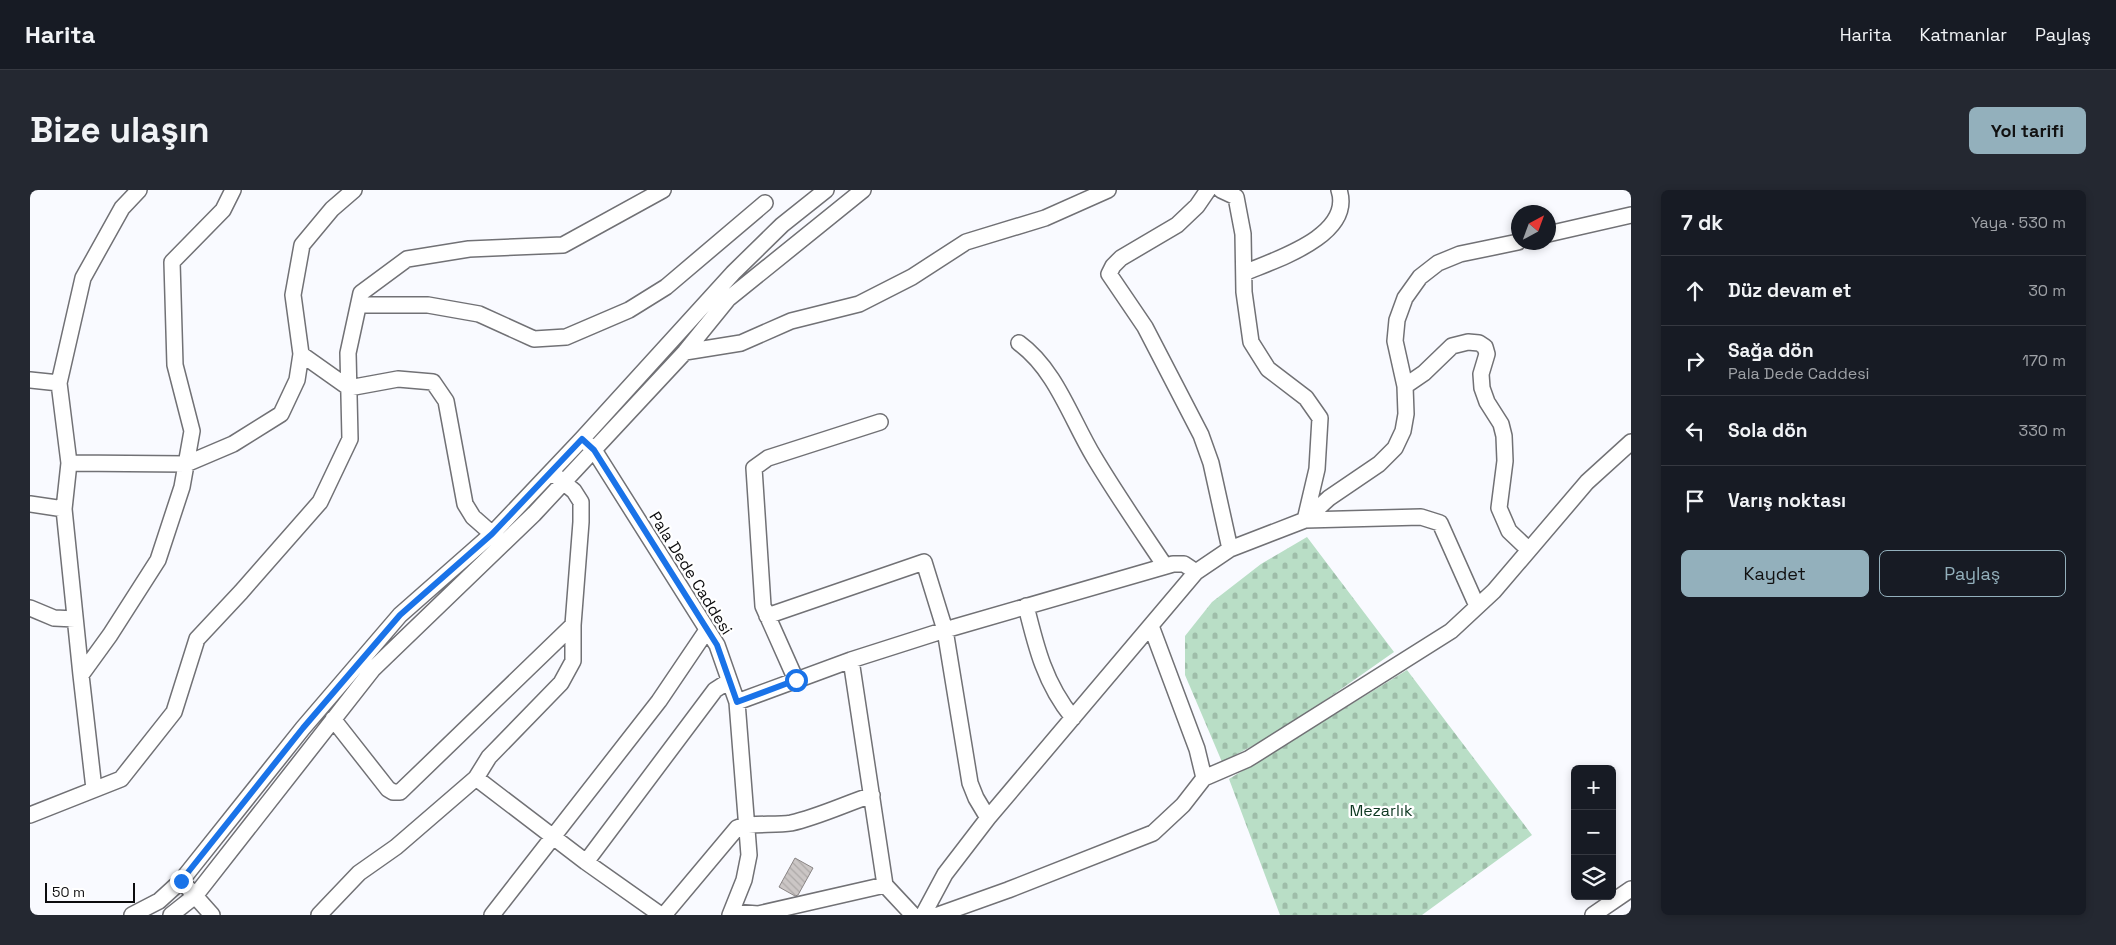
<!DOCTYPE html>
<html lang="tr">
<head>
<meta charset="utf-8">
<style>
	:root { --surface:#171b24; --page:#242831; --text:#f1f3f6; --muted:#9ea1a6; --line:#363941; --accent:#93b0bc }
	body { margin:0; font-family:"Space Grotesk",sans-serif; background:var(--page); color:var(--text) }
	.controls { position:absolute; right:15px; bottom:15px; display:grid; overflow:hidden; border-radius:8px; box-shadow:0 2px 8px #0003 }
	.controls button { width:45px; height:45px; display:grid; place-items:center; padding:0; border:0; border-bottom:1px solid var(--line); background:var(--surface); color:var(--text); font:25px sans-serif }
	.compass { position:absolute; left:1481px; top:15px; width:45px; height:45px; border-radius:50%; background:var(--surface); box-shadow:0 2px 8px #0003; rotate:41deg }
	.scale { position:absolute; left:15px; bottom:12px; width:90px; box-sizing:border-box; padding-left:5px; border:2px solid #0c0c0e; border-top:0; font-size:14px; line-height:18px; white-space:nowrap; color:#0c0c0e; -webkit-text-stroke:4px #fff; paint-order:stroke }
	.stop { position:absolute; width:15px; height:15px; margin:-11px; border:4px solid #1a73e8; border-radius:50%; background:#fff }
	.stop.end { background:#1a73e8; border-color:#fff; box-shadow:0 1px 5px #0008 }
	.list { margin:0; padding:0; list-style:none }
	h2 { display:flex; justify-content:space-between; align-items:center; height:65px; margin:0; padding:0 20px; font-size:21px }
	h2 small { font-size:16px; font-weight:400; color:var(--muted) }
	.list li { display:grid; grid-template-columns:32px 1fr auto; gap:15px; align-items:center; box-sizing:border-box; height:70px; padding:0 20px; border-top:1px solid var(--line) }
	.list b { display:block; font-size:19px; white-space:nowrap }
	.list p { margin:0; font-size:16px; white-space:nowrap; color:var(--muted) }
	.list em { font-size:16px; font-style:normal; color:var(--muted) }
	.actions { display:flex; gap:10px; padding:15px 20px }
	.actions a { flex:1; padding:11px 0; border:1px solid var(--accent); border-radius:8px; text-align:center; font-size:18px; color:var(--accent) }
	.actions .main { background:var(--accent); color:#111 }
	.icon { flex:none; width:28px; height:28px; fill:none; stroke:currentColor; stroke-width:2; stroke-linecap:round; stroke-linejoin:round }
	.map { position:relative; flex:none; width:1601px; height:725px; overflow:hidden; border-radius:8px }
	header { display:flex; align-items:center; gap:30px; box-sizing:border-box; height:70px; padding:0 25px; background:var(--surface); border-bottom:1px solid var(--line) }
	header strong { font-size:24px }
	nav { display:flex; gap:28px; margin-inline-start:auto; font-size:18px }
	.intro { display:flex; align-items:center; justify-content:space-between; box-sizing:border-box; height:120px; padding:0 30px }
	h1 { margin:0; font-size:35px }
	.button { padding:12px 22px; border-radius:8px; background:var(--accent); color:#111; font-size:18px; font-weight:700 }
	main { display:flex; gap:30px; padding:0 30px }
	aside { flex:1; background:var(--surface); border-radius:8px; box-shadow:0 2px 8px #0003 }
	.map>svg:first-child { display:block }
</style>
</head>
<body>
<header>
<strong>Harita</strong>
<nav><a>Harita</a><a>Katmanlar</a><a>Paylaş</a></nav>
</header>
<div class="intro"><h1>Bize ulaşın</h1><a class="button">Yol tarifi</a></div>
<main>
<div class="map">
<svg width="1601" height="725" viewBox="0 0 1601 725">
	<defs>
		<pattern id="cemetery-stones" width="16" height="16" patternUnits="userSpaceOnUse" patternTransform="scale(1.25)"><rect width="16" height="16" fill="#b9dec6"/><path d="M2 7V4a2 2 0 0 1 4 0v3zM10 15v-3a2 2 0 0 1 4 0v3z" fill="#9ebda9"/></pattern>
		<pattern id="building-back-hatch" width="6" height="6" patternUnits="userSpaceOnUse" patternTransform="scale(1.25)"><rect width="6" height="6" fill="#cbc6c5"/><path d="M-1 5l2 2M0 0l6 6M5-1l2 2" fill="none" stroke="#ada9a8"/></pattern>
	</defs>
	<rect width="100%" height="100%" fill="#f9faff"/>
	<path fill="url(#cemetery-stones)" d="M 1277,347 L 1364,462 L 1254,539 L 1192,572 L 1155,485 L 1155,446 L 1182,412 L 1231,374 Z
		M 1377,480 L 1502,645 L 1392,725 L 1250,725 L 1199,589 Z"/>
	<path fill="url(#building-back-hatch)" stroke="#8a8585" d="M 765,668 L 783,678 L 768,705 L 765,706 L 749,697 Z"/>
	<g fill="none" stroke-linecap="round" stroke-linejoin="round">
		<defs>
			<path id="minor" d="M 324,0 L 302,19 L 272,55 L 263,105 L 271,164 L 319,198 L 368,189 L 403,192 L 416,211 L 435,314 L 443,327 L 468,349
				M 1178,0 L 1167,16 L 1147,35 L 1091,68 L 1083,76 L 1079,84 L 1115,137 L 1171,245 L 1181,273 L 1200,359
				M 1191,0 L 1206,7 L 1213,44 L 1214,102 L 1221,152 L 1238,179 L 1276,208 L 1290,228 L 1287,279 L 1275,330 L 1391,327 L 1410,333 L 1447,416
				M 1518,44 L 1601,25
				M 1214,83 C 1244,70 1324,46 1309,0
				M 329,115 L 398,115 L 449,124 L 504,149 L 536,147 L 599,120 L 636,97 L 735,13
				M 989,153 C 1026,180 1041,229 1064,267 C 1086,304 1111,340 1135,376
				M 655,162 L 711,153 L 761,131 L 829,114 L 882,87 L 936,52 L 1015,28 L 1078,0
				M 0,190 L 29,193
				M 1375,196 L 1394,183 L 1422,156 L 1438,152 L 1449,153 L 1455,157 L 1457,164 L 1451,184 L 1452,198 L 1457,212 L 1471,234 L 1474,246 L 1475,271 L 1469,318 L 1479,341 L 1499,360
				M 558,254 L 564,260 L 687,455 L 707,512 L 719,665 L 714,690 L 700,725
				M 39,273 L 156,274 L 203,254 L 251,224 L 267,190 L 271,164
				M 0,314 L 34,319
				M 996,416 C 1006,457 1015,494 1043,528
				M 0,418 L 24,428 L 45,429
				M 737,426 L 894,372 L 915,440 L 940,593 L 946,608 L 958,628
				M 1121,436 L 1167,559 L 1174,588
				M 821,470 L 855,695 L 883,725
				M 51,485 L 80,445 L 128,370 L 152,297 L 162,241 L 145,175 L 142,72 L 193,20 L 203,0
				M 766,490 L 733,416 L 724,278 L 738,268 L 850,232
				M 707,512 L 821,470 L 915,440 L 1143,374 L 1154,374 L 1166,382
				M 303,529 L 358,599 L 363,602 L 370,602 L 543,435
				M 446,588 L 556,672 L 631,725
				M 64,599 L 51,485 L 34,319 L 39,273 L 29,193 L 53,88 L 92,18 L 109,0
				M 0,625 L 91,589 L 144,522 L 167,449 L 211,402 L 290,312 L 320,249 L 318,163 L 331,103 L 377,69 L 439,59 L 533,55 L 633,0
				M 556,672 L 685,500 L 699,491
				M 158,698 L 182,725
				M 702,722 L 728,724 L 855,695
				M 102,725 L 129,711 L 151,691 L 273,538 L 370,425 L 462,344 L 552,249 L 703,83 L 752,35 L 796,0
				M 141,725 L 165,706 L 343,479 L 504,324 L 655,162 L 698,109 L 833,0
				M 289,725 L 329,683 L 366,657 L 446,588 L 459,567 L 531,493 L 543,471 L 543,435 L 551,332 L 551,312 L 544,301 L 526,286
				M 462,725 L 629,511 L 677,440
				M 634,725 L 707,638 C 719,632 745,636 761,633 C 788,627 815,614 842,605
				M 893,725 L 915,684 L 958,628 L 1166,382 L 1200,359 L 1275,330 L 1299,308 L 1349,274 L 1365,258 L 1373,241 L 1376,224 L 1375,196 L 1365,151 L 1367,130 L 1375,108 L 1390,87 L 1408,73 L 1430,64 L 1488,52
				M 908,725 L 978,700 L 1123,643 L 1153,615 L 1174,588 L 1218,569 L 1421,441 L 1464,401 L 1557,292 L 1601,252
				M 1563,725 L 1601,699"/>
		</defs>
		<use href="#minor" stroke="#717175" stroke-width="18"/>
		<use href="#minor" stroke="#fff" stroke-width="15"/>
	</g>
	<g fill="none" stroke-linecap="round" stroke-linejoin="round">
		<path stroke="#1a73e8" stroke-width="6" d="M 151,691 L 273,538 L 370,425 L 462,344 L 552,249 L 564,260 L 687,455 L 707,512 L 766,490"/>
	</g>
	<g text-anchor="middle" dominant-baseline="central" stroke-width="4.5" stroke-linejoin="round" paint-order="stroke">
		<g font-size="16" fill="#0c0c0e" stroke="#fff">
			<text transform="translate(661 383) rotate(58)">Pala Dede Caddesi</text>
		</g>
		<g font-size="16" fill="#0d3821" stroke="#fff">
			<text x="1351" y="620">Mezarlık</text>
		</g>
	</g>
</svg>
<div class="controls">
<button>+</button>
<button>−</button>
<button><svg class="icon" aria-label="layers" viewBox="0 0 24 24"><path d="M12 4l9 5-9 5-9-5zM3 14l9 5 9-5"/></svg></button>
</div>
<svg class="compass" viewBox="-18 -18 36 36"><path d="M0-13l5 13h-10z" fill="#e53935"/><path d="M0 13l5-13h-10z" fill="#9ea1a6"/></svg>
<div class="scale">50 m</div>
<div class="stop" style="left:766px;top:490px"></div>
<div class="stop end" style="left:151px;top:691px"></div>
</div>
<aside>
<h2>7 dk<small>Yaya · 530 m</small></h2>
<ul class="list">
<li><svg class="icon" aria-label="ahead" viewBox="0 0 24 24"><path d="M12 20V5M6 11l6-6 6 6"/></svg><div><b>Düz devam et</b></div><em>30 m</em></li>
<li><svg class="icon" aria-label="right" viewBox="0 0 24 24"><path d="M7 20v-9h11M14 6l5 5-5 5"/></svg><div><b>Sağa dön</b><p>Pala Dede Caddesi</p></div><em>170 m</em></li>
<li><svg class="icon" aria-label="left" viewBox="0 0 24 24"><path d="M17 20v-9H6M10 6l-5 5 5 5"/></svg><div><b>Sola dön</b></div><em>330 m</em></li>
<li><svg class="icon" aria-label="arrive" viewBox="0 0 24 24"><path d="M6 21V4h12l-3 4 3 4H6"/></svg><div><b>Varış noktası</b></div></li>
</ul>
<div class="actions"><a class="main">Kaydet</a><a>Paylaş</a></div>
</aside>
</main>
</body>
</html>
